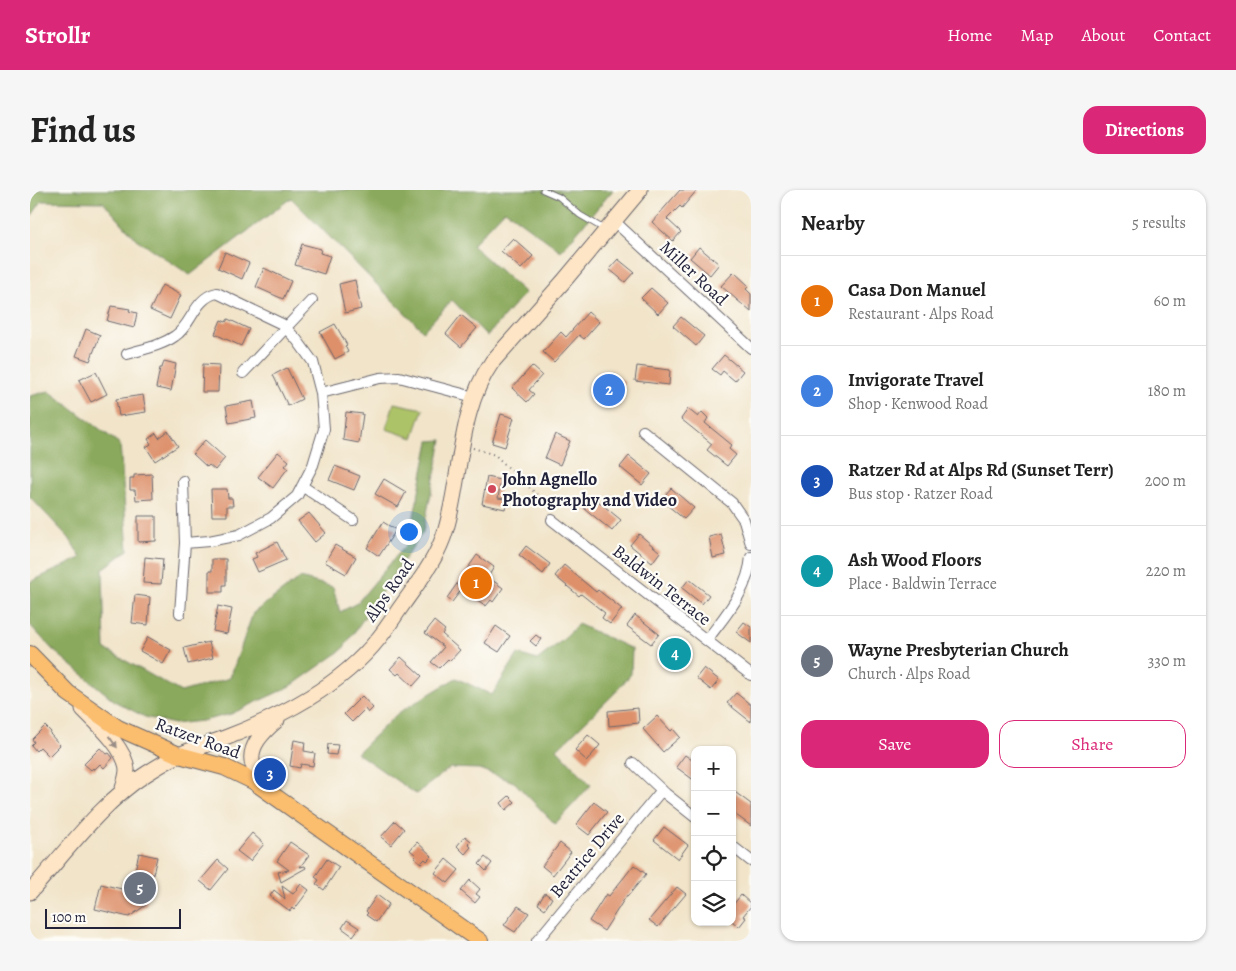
<!DOCTYPE html>
<html lang="en">
<head>
<meta charset="utf-8">
<style>
	:root { --surface:#fff; --page:#f6f6f6; --text:#222; --muted:#767676; --line:#e0e0e0; --accent:#db2777 }
	body { margin:0; font-family:Alegreya,serif; background:var(--page); color:var(--text) }
	.controls { position:absolute; right:15px; bottom:15px; display:grid; overflow:hidden; border-radius:10px; box-shadow:0 1px 4px #0004 }
	.controls button { width:45px; height:45px; display:grid; place-items:center; padding:0; border:0; border-bottom:1px solid var(--line); background:var(--surface); color:var(--text); font:25px sans-serif }
	.scale { position:absolute; left:15px; bottom:12px; width:136px; box-sizing:border-box; padding-left:5px; border:2px solid #22223b; border-top:0; font-size:14px; line-height:18px; white-space:nowrap; color:#22223b; -webkit-text-stroke:4px #fdfcf7; paint-order:stroke }
	.you { position:absolute; left:378px; top:341px; width:18px; height:18px; margin:-12px; border:4px solid #fff; border-radius:50%; background:#1a73e8; box-shadow:0 0 0 8px #1a73e833 }
	.badge { display:grid; place-items:center; width:32px; height:32px; border-radius:50%; background:var(--accent); color:#fff; font-size:16px; font-weight:700 }
	.pin { position:absolute; translate:-50% -50%; border:2px solid #fff; box-shadow:0 1px 5px #0006 }
	.list { margin:0; padding:0; list-style:none }
	h2 { display:flex; justify-content:space-between; align-items:center; height:65px; margin:0; padding:0 20px; font-size:21px }
	h2 small { font-size:16px; font-weight:400; color:var(--muted) }
	.list li { display:grid; grid-template-columns:32px 1fr auto; gap:15px; align-items:center; box-sizing:border-box; height:90px; padding:0 20px; border-top:1px solid var(--line) }
	.list b { display:block; font-size:19px; white-space:nowrap }
	.list p { margin:0; font-size:16px; white-space:nowrap; color:var(--muted) }
	.list em { font-size:16px; font-style:normal; color:var(--muted) }
	.actions { display:flex; gap:10px; padding:15px 20px }
	.actions a { flex:1; padding:11px 0; border:1px solid var(--accent); border-radius:15px; text-align:center; font-size:18px; color:var(--accent) }
	.actions .main { background:var(--accent); color:#fff }
	.icon { flex:none; width:28px; height:28px; fill:none; stroke:currentColor; stroke-width:2; stroke-linecap:round; stroke-linejoin:round }
	.map { position:relative; flex:none; width:721px; height:751px; overflow:hidden; border-radius:15px }
	header { display:flex; align-items:center; gap:30px; box-sizing:border-box; height:70px; padding:0 25px; background:var(--accent); color:#fff }
	header strong { font-size:24px }
	nav { display:flex; gap:28px; margin-inline-start:auto; font-size:18px }
	.intro { display:flex; align-items:center; justify-content:space-between; box-sizing:border-box; height:120px; padding:0 30px }
	h1 { margin:0; font-size:35px }
	.button { padding:12px 22px; border-radius:15px; background:var(--accent); color:#fff; font-size:18px; font-weight:700 }
	main { display:flex; gap:30px; padding:0 30px }
	aside { flex:1; background:var(--surface); border-radius:15px; box-shadow:0 1px 4px #0004 }
	.map>svg:first-child { display:block }
</style>
</head>
<body>
<header>
<strong>Strollr</strong>
<nav><a>Home</a><a>Map</a><a>About</a><a>Contact</a></nav>
</header>
<div class="intro"><h1>Find us</h1><a class="button">Directions</a></div>
<main>
<div class="map">
<svg width="721" height="751" viewBox="0 0 721 751">
	<rect width="100%" height="100%" fill="#fdfcf7"/>
	<filter id="ink" filterUnits="userSpaceOnUse"><feTurbulence type="fractalNoise" baseFrequency=".02" numOctaves="2"/><feDisplacementMap in="SourceGraphic" scale="10" xChannelSelector="R" yChannelSelector="G"/><feConvolveMatrix kernelMatrix="1 2 1 2 8 2 1 2 1" color-interpolation-filters="sRGB"/></filter>
	<filter id="wash" filterUnits="userSpaceOnUse"><feTurbulence type="fractalNoise" baseFrequency=".0096" numOctaves="4" result="noise"/><feDisplacementMap in="SourceGraphic" scale="20" xChannelSelector="R" yChannelSelector="G"/><feGaussianBlur stdDeviation="1.12" result="paint"/><feColorMatrix in="noise" values="0 0 0 0 0 0 0 0 0 0 0 0 0 0 0 0 0 1.4 0 .05"/><feComposite in="paint" operator="in"/></filter>
	<g filter="url(#wash)">
		<rect width="100%" height="100%" fill="#f1e4c9"/>
		<path fill="#adc367" stroke="#687251" d="M 364,213 L 393,219 L 383,248 L 356,239 Z"/>
		<path fill="#8aa95c" stroke="#56664c" d="M 0,0 L 583,0 L 531,61 L 475,20 L 442,55 L 495,103 L 457,146 L 422,110 L 393,141 L 261,8 L 160,85 L 106,49 L 73,12 L 12,11 L 0,28 Z
			M 19,201 L 90,254 L 98,360 L 73,379 L 75,459 L 151,502 L 200,488 L 223,423 L 270,388 L 303,397 L 310,422 L 327,413 L 379,351 L 399,251 L 412,250 L 393,342 L 312,460 L 261,496 L 201,524 L 172,531 L 144,534 L 115,527 L 86,512 L 23,460 L 0,435 L 0,392 L 51,368 L 39,348 L 0,307 L 0,206 Z
			M 548,434 L 602,459 L 601,484 L 583,505 L 527,559 L 561,595 L 525,634 L 484,592 L 449,579 L 420,578 L 386,604 L 327,563 L 368,523 L 426,488 L 462,505 L 488,464 L 507,470 L 534,449 Z"/>
		<g id="blocks">
			<path fill="#dd906a" d="M 650,0 L 667,0 L 652,18 L 650,16 L 637,29 L 651,42 L 643,51 L 622,32 Z
				M 483,48 L 503,66 L 491,79 L 471,61 Z
				M 272,54 L 291,59 L 290,63 L 300,66 L 294,84 L 265,75 Z
				M 669,57 L 689,74 L 680,85 L 660,68 Z
				M 195,62 L 219,73 L 212,89 L 188,78 Z
				M 588,69 L 604,82 L 595,92 L 579,79 Z
				M 234,78 L 261,91 L 253,109 L 226,97 Z
				M 704,82 L 719,96 L 716,99 L 721,104 L 721,122 L 691,96 Z
				M 325,90 L 331,119 L 315,123 L 309,94 Z
				M 132,95 L 151,105 L 140,129 L 120,120 Z
				M 621,98 L 638,113 L 628,124 L 611,108 Z
				M 81,116 L 100,119 L 99,121 L 107,123 L 104,138 L 77,131 Z
				M 558,122 L 569,132 L 554,149 L 549,145 L 524,172 L 513,162 L 531,142 L 536,147 Z
				M 431,125 L 447,138 L 431,157 L 416,144 Z
				M 651,127 L 674,146 L 666,156 L 643,136 Z
				M 198,129 L 219,139 L 211,156 L 185,144 L 191,130 L 196,132 Z
				M 305,134 L 317,155 L 315,156 L 318,162 L 305,169 L 290,142 Z
				M 56,139 L 70,145 L 60,171 L 46,166 Z
				M 694,165 L 713,181 L 705,191 L 693,181 L 690,185 L 682,179 Z
				M 134,171 L 146,174 L 141,201 L 126,198 L 130,178 L 132,178 Z
				M 173,174 L 189,175 L 188,202 L 172,202 Z
				M 502,176 L 512,185 L 499,200 L 504,204 L 497,212 L 482,198 Z
				M 607,176 L 640,180 L 639,195 L 605,191 Z
				M 257,178 L 272,209 L 258,216 L 243,185 Z
				M 66,182 L 77,204 L 61,212 L 49,190 Z
				M 584,184 L 595,193 L 575,216 L 564,207 Z
				M 113,205 L 116,222 L 89,226 L 86,209 Z
				M 223,211 L 226,228 L 199,233 L 196,216 Z
				M 658,219 L 668,227 L 672,222 L 678,228 L 675,233 L 702,255 L 699,259 L 706,265 L 697,276 L 677,260 L 682,254 L 651,229 Z
				M 316,222 L 333,224 L 329,253 L 313,250 Z
				M 471,224 L 484,228 L 475,257 L 462,253 Z
				M 138,241 L 148,256 L 125,271 L 116,257 L 121,254 L 118,249 L 126,243 L 129,248 Z
				M 525,244 L 540,251 L 530,275 L 515,268 Z
				M 175,250 L 195,268 L 185,280 L 179,275 L 177,277 L 163,264 Z
				M 248,262 L 259,271 L 255,276 L 258,278 L 243,298 L 228,287 Z
				M 599,266 L 621,284 L 612,295 L 590,277 Z
				M 305,276 L 330,286 L 324,300 L 299,290 Z
				M 122,284 L 123,309 L 106,310 L 105,300 L 100,300 L 100,288 L 104,288 L 104,285 Z
				M 457,287 L 471,290 L 468,308 L 477,309 L 475,319 L 452,314 Z
				M 354,289 L 376,302 L 368,317 L 345,304 Z
				M 641,298 L 664,318 L 654,329 L 631,310 Z
				M 181,299 L 197,299 L 198,308 L 202,308 L 203,316 L 197,316 L 197,326 L 182,326 Z
				M 563,307 L 591,330 L 582,341 L 554,318 Z
				M 279,323 L 296,343 L 285,352 L 268,331 Z
				M 108,326 L 126,326 L 126,351 L 108,352 Z
				M 353,332 L 366,340 L 349,366 L 337,358 Z
				M 609,344 L 630,362 L 622,373 L 600,355 Z
				M 691,344 L 696,365 L 683,368 L 679,347 Z
				M 247,352 L 256,370 L 228,382 L 222,369 L 227,367 L 225,363 Z
				M 305,355 L 326,367 L 316,384 L 295,372 Z
				M 496,356 L 520,374 L 513,384 L 489,365 Z
				M 447,365 L 464,377 L 458,387 L 473,398 L 463,412 L 461,410 L 456,416 L 432,399 L 422,412 L 417,408 Z
				M 115,367 L 133,369 L 131,394 L 113,393 Z
				M 182,369 L 196,369 L 196,395 L 193,395 L 193,402 L 179,402 L 179,381 L 182,381 Z
				M 534,375 L 566,402 L 568,400 L 592,419 L 580,434 L 572,428 L 575,423 L 551,404 L 549,406 L 525,386 Z
				M 659,389 L 679,405 L 672,414 L 652,398 Z
				M 105,405 L 120,407 L 118,435 L 102,433 Z
				M 188,416 L 202,419 L 197,444 L 183,441 Z
				M 605,425 L 629,444 L 621,454 L 597,436 Z
				M 404,431 L 415,440 L 412,444 L 430,460 L 420,471 L 418,469 L 409,478 L 401,472 L 414,457 L 395,443 Z
				M 714,432 L 721,437 L 721,453 L 706,442 Z
				M 466,436 L 480,446 L 469,462 L 455,453 Z
				M 506,445 L 511,449 L 506,456 L 500,451 Z
				M 118,447 L 141,460 L 133,474 L 110,461 Z
				M 179,452 L 183,468 L 158,474 L 154,458 Z
				M 640,453 L 656,465 L 649,475 L 633,463 Z
				M 371,467 L 392,486 L 383,496 L 369,483 L 367,485 L 360,479 Z
				M 674,478 L 689,490 L 681,500 L 666,488 Z
				M 706,503 L 721,515 L 721,532 L 697,513 Z
				M 332,506 L 343,518 L 338,523 L 335,519 L 322,532 L 314,524 Z
				M 608,518 L 609,533 L 579,536 L 578,521 Z
				M 627,526 L 641,541 L 643,539 L 650,547 L 633,562 L 613,539 Z
				M 15,536 L 21,542 L 20,544 L 30,555 L 19,566 L 10,557 L 6,561 L 1,555 L 4,552 L 2,549 Z
				M 558,545 L 570,555 L 557,571 L 545,560 Z
				M 264,550 L 275,552 L 274,561 L 285,563 L 283,576 L 271,574 L 270,578 L 260,576 Z
				M 298,554 L 308,555 L 306,565 L 297,564 Z
				M 70,558 L 77,564 L 79,563 L 83,568 L 74,578 L 70,574 L 64,580 L 63,578 L 61,580 L 54,574 Z
				M 655,565 L 665,572 L 665,591 L 646,577 Z
				M 702,600 L 721,614 L 721,636 L 702,622 Z
				M 479,606 L 485,612 L 476,620 L 471,613 Z
				M 564,612 L 577,622 L 559,645 L 546,635 Z
				M 365,631 L 374,639 L 361,655 L 351,647 Z
				M 634,637 L 658,655 L 648,669 L 624,650 Z
				M 222,643 L 234,654 L 220,671 L 207,661 Z
				M 435,646 L 441,651 L 438,654 L 441,657 L 435,664 L 427,656 Z
				M 260,652 L 279,665 L 270,677 L 275,676 L 276,678 L 251,692 L 248,682 L 259,680 L 247,671 Z
				M 387,652 L 402,666 L 397,671 L 395,669 L 391,673 L 384,667 L 386,665 L 380,660 Z
				M 530,653 L 541,662 L 523,685 L 512,676 Z
				M 109,663 L 127,667 L 116,715 L 99,727 L 65,719 L 71,694 L 100,701 Z
				M 455,667 L 462,673 L 456,681 L 449,674 Z
				M 297,669 L 309,677 L 294,700 L 286,694 L 289,690 L 285,687 Z
				M 416,669 L 429,680 L 418,693 L 405,683 Z
				M 188,670 L 198,679 L 181,700 L 170,691 Z
				M 604,675 L 616,684 L 598,706 L 597,705 L 574,741 L 559,731 L 576,704 L 579,706 Z
				M 440,690 L 450,699 L 446,704 L 450,707 L 445,713 L 431,701 Z
				M 271,694 L 279,700 L 264,720 L 262,718 L 260,721 L 240,706 L 244,700 L 255,709 L 252,696 L 263,704 Z
				M 647,697 L 656,704 L 628,737 L 619,730 Z
				M 515,703 L 522,708 L 515,719 L 508,714 Z
				M 347,705 L 359,714 L 346,732 L 336,725 L 338,723 L 336,721 Z
				M 711,705 L 721,714 L 721,716 L 713,726 L 716,728 L 709,737 L 702,731 L 702,716 Z
				M 488,716 L 499,723 L 485,742 L 474,735 Z
				M 317,730 L 329,738 L 323,746 L 312,738 Z"/>
		</g>
	</g>
	<g filter="url(#ink)">
		<use href="#blocks" fill-opacity="0" stroke="#6a666d" stroke-width="1"/>
		<g fill="none" stroke-linecap="round" stroke-linejoin="round">
			<defs>
				<path id="service" d="M 513,0 L 529,7 L 550,25 L 574,39"/>
				<path id="minor" d="M 584,31 L 721,158
					M 97,164 C 113,159 131,156 145,146 C 162,135 164,108 187,103 L 252,134 L 267,150 L 283,172 L 291,203 L 294,239 L 283,275 L 267,306 L 241,328 L 209,345 L 179,351 L 155,353
					M 213,183 L 282,110
					M 291,203 L 350,188 L 369,187 L 444,207
					M 613,241 L 702,313 L 714,330 L 721,354
					M 272,296 L 323,330
					M 522,330 L 721,485
					M 150,423 L 155,353 L 153,291
					M 677,450 C 696,424 718,401 721,367
					M 603,573 L 636,604 L 665,627
					M 702,656 L 721,671
					M 507,751 L 632,600"/>
				<path id="secondary" d="M 53,519 C 67,533 95,558 97,579 C 97,587 94,594 92,602
					M 241,602 C 236,594 226,584 223,575 C 217,557 234,541 247,530
					M 0,702 C 35,663 73,611 116,584 C 127,577 138,570 149,565 C 164,558 180,554 195,548 C 252,526 311,496 349,448 C 358,437 365,425 373,414 C 390,390 408,367 416,339 C 432,284 428,221 462,172 L 533,92 L 610,0"/>
				<path id="primary" d="M 0,464 L 38,503 L 88,538 L 149,565 L 194,577 L 223,591 L 450,751"/>
			</defs>
			<use href="#service" stroke="#6a666d" stroke-width="7"/>
			<use href="#minor" stroke="#6a666d" stroke-width="12"/>
			<use href="#secondary" stroke="#6a666d" stroke-width="17"/>
			<use href="#primary" stroke="#6a666d" stroke-width="18"/>
			<path stroke="#6a666d" stroke-width="2" stroke-dasharray="1 4" stroke-linecap="butt" d="M 443,258 L 465,265 L 518,315 L 520,321"/>
			<use href="#service" stroke="#fff" stroke-width="5"/>
			<use href="#minor" stroke="#fff" stroke-width="10"/>
			<use href="#secondary" stroke="#fde5c5" stroke-width="15"/>
			<use href="#primary" stroke="#fbbd6e" stroke-width="16"/>
		</g>
		<defs><path id="oneway-solid" d="M-6-.8H1V-3.2L6.5 0L1 3.2V.8H-6Z" transform="scale(1.25)"/></defs>
		<use fill="#9a8d87" href="#oneway-solid" transform="translate(83 552) rotate(54)"/>
	</g>
	<circle fill="#d1495b" stroke="#fdfcf7" stroke-width="2" cx="462" cy="299" r="5"/>
	<g text-anchor="middle" dominant-baseline="central" stroke-width="4.5" stroke-linejoin="round" paint-order="stroke">
		<g font-size="18" fill="#22223b" stroke="#fdfcf7">
			<text transform="translate(664 83) rotate(43)">Miller Road</text>
			<text transform="translate(632 395) rotate(38)">Baldwin Terrace</text>
			<text transform="translate(359 400) rotate(-55)">Alps Road</text>
			<text transform="translate(168 548) rotate(20)">Ratzer Road</text>
			<text transform="translate(557 665) rotate(-50)">Beatrice Drive</text>
		</g>
		<g font-size="18" font-weight="bold" fill="#22223b" stroke="#fdfcf7" text-anchor="start">
			<text x="472" y="289">John Agnello<tspan x="472" dy="21">Photography and Video</tspan></text>
		</g>
	</g>
</svg>
<div class="controls">
<button>+</button>
<button>−</button>
<button><svg class="icon" aria-label="locate" viewBox="0 0 24 24"><circle cx="12" cy="12" r="6"/><path d="M12 2v4M12 18v4M2 12h4M18 12h4"/></svg></button>
<button><svg class="icon" aria-label="layers" viewBox="0 0 24 24"><path d="M12 4l9 5-9 5-9-5zM3 14l9 5 9-5"/></svg></button>
</div>
<div class="scale">100 m</div>
<div class="you"></div>
<div class="pin badge" style="left:446px;top:393px;background:#e8710a">1</div>
<div class="pin badge" style="left:579px;top:200px;background:#3f7fe0">2</div>
<div class="pin badge" style="left:240px;top:584px;background:#1a4fb4">3</div>
<div class="pin badge" style="left:645px;top:464px;background:#0f9aa8">4</div>
<div class="pin badge" style="left:110px;top:698px;background:#6b7280">5</div>
</div>
<aside>
<h2>Nearby<small>5 results</small></h2>
<ul class="list">
<li><span class="badge" style="background:#e8710a">1</span><div><b>Casa Don Manuel</b><p>Restaurant · Alps Road</p></div><em>60 m</em></li>
<li><span class="badge" style="background:#3f7fe0">2</span><div><b>Invigorate Travel</b><p>Shop · Kenwood Road</p></div><em>180 m</em></li>
<li><span class="badge" style="background:#1a4fb4">3</span><div><b>Ratzer Rd at Alps Rd (Sunset Terr)</b><p>Bus stop · Ratzer Road</p></div><em>200 m</em></li>
<li><span class="badge" style="background:#0f9aa8">4</span><div><b>Ash Wood Floors</b><p>Place · Baldwin Terrace</p></div><em>220 m</em></li>
<li><span class="badge" style="background:#6b7280">5</span><div><b>Wayne Presbyterian Church</b><p>Church · Alps Road</p></div><em>330 m</em></li>
</ul>
<div class="actions"><a class="main">Save</a><a>Share</a></div>
</aside>
</main>
</body>
</html>
